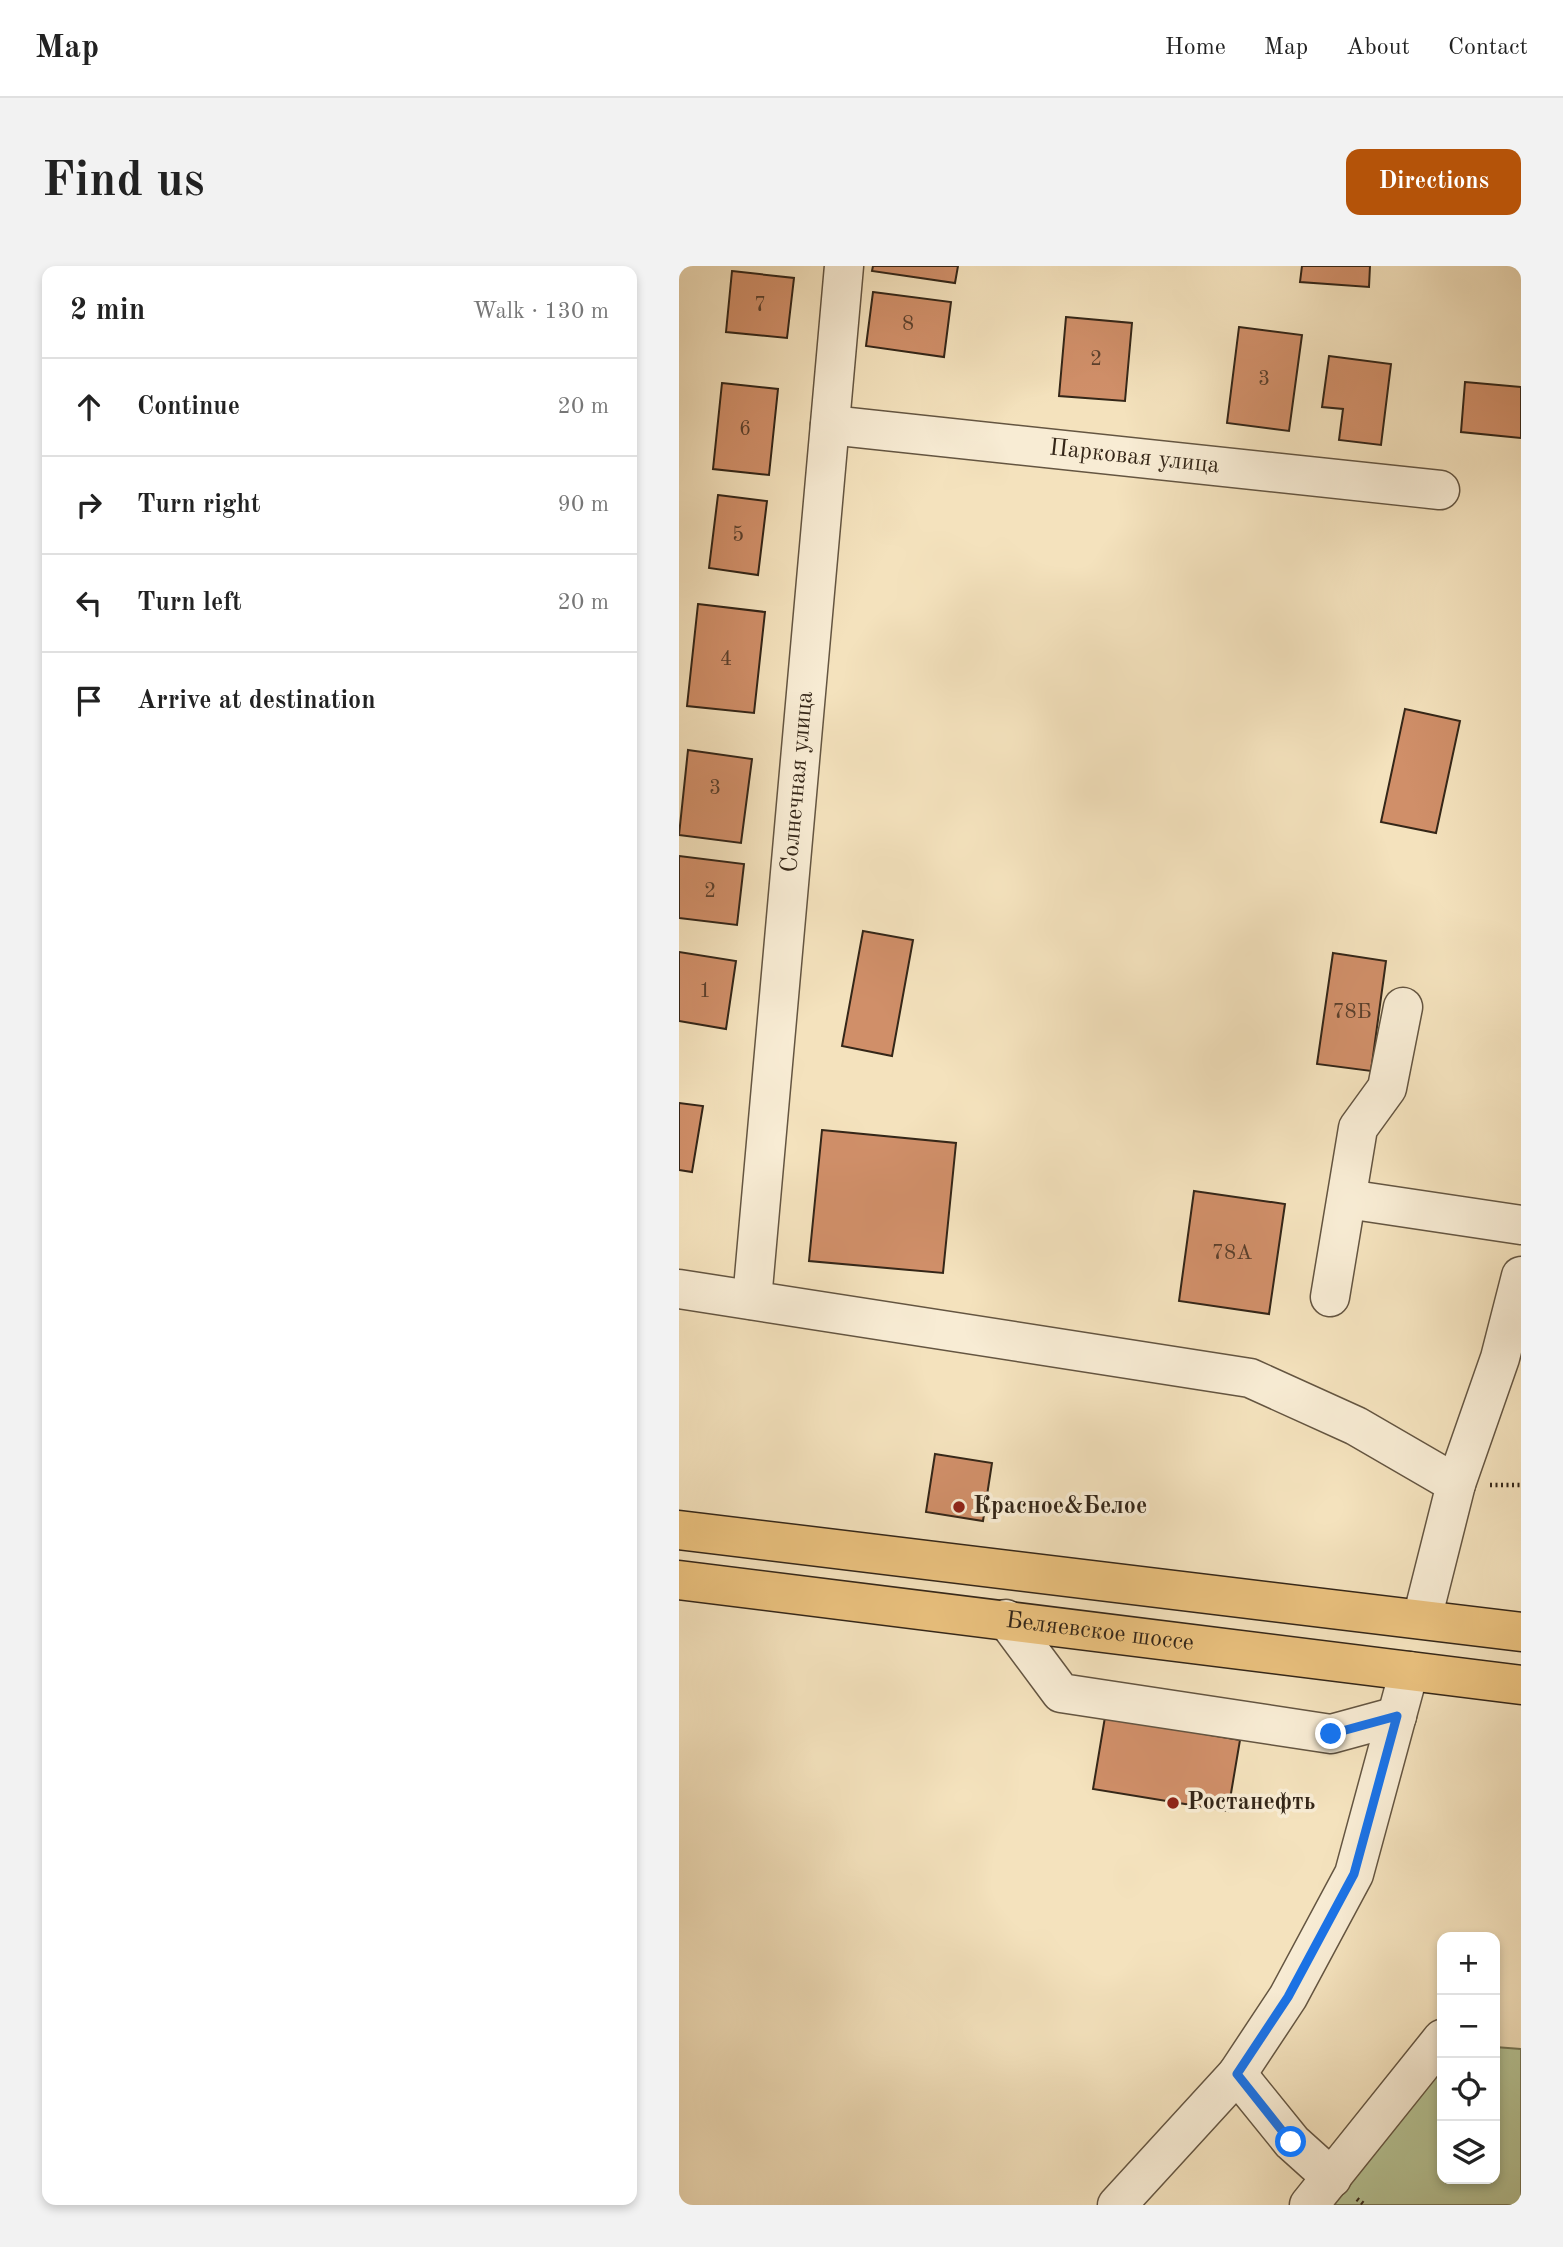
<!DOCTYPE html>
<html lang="en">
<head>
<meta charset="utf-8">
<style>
	:root { --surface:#fff; --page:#f2f2f2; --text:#222; --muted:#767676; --line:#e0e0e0; --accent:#b45309 }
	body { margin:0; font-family:"Old Standard TT",serif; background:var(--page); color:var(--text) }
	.controls { position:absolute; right:21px; bottom:21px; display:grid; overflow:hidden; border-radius:14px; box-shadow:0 4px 10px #0003 }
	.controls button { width:63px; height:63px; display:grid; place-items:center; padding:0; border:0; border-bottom:2px solid var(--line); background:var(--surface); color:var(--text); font:35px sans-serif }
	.stop { position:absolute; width:21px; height:21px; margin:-16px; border:5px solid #1a73e8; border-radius:50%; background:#fff }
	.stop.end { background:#1a73e8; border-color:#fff; box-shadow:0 2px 7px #0008 }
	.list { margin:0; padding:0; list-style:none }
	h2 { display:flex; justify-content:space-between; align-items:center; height:91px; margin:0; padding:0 28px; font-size:30px }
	h2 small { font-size:23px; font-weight:400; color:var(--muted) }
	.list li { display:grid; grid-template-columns:46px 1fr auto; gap:21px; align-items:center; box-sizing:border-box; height:98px; padding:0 28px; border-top:2px solid var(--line) }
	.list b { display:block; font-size:26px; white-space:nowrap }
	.list em { font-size:23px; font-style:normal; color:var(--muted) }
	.icon { flex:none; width:38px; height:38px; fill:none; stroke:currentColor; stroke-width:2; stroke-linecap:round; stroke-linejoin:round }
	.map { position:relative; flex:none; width:842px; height:1939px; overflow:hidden; border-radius:14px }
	header { display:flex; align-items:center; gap:42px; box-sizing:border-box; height:98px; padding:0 35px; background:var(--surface); border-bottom:2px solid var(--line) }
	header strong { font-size:33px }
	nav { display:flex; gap:38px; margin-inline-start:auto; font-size:24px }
	.intro { display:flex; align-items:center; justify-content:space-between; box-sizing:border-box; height:168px; padding:0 42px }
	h1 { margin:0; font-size:49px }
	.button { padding:18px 32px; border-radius:14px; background:var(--accent); color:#fff; font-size:24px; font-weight:700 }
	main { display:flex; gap:42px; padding:0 42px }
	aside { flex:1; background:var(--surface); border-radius:14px; box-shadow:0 4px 10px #0003 }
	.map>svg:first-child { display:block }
</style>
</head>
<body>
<header>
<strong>Map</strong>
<nav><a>Home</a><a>Map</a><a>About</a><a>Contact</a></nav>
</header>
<div class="intro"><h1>Find us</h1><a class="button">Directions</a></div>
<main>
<aside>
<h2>2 min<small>Walk · 130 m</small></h2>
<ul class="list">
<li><svg class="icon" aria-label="ahead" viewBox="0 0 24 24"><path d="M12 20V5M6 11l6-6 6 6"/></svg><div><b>Continue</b></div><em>20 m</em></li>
<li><svg class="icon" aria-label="right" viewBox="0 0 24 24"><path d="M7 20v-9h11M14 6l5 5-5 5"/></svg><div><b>Turn right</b></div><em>90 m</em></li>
<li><svg class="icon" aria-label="left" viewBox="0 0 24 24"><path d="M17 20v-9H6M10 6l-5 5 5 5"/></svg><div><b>Turn left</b></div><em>20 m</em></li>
<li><svg class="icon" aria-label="arrive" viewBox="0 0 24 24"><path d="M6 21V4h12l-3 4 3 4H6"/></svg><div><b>Arrive at destination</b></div></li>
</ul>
</aside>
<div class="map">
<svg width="842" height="1939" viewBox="0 0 842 1939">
	<rect width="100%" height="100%" fill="#f4e2bd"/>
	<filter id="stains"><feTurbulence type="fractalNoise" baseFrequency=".00286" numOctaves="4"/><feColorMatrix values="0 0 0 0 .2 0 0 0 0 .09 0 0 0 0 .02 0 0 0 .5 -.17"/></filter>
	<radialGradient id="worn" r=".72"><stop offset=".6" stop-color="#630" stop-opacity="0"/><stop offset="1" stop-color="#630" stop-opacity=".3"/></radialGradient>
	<path fill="#b6c495" stroke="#757556" stroke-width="2" d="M 816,1781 L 842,1783 L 842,1939 L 650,1939 L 763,1798 L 763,1913 L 816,1913 Z"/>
	<path fill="#d08f69" stroke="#342618" stroke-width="2" d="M 194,0 L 279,0 L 276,17 L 193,5 Z
		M 623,0 L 691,0 L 690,21 L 621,16 Z
		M 53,5 L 115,12 L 108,72 L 47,66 Z
		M 194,26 L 272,36 L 265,91 L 187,80 Z
		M 387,51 L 453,57 L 446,135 L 380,130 Z
		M 560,61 L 623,69 L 610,165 L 548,157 Z
		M 650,90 L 712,98 L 702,179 L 660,174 L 664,143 L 643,141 Z
		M 786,116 L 842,121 L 842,172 L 782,166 Z
		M 43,117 L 99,123 L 90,209 L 34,203 Z
		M 39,229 L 88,235 L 79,309 L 30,302 Z
		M 19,338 L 86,346 L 75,447 L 8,440 Z
		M 726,443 L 781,455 L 757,567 L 702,556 Z
		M 9,484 L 73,493 L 62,577 L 0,569 Z
		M 0,590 L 65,598 L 58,659 L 0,652 Z
		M 184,665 L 234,674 L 213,790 L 163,780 Z
		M 0,686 L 57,695 L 47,763 L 0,755 Z
		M 654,687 L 707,695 L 692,805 L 638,798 Z
		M 0,837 L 24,840 L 13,906 L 0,904 Z
		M 143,864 L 277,877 L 264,1007 L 130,995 Z
		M 515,925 L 606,938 L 590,1048 L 500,1035 Z
		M 256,1188 L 313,1197 L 304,1255 L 247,1246 Z
		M 426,1451 L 561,1474 L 549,1545 L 414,1523 Z"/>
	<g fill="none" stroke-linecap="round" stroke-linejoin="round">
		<defs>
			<g id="minor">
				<path id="s1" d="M 151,159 L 761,224"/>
				<path d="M 668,933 L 842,959"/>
				<path d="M 0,1023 L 571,1112 L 677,1160 L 777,1218 L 743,1353"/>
				<path d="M 651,1031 L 679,862 L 708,822 L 724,741"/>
				<path id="s2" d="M 73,1034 L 165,0"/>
				<path d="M 777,1218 L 821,1092 L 842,1010"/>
				<path d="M 327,1353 L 382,1427 L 652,1468 L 718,1450"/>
				<path d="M 558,1808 L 613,1876 L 653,1912"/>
				<path d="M 438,1939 L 558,1808 L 609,1731 L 675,1608 L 730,1405"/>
				<path d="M 630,1939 L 763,1773"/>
			</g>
			<g id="major">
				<path d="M 0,1264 L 842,1366"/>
				<path id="s3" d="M 0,1314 L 842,1419"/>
			</g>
		</defs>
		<use href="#minor" stroke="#645541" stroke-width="41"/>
		<use href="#major" stroke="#342618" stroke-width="41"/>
		<path stroke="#342618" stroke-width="4.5" stroke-dasharray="2 3.5" stroke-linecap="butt" d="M 811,1219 L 842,1219
			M 678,1933 L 686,1939"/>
		<use href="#minor" stroke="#f8ecd4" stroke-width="38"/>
		<use href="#major" stroke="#eac17e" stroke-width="38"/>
	</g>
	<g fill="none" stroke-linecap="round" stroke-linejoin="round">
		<path stroke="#1a73e8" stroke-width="9" d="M 612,1876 L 558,1808 L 609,1731 L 675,1608 L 718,1450 L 652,1468"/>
	</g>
	<g fill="#8f2418" stroke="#f8ecd4" stroke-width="2.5">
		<circle cx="280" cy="1241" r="7"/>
		<circle cx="494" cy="1537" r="7"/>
	</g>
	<g text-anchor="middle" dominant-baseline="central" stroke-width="7" stroke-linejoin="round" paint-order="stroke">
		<g font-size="21" fill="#5b402c">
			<text x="81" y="39">7</text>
			<text x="229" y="58">8</text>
			<text x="417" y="93">2</text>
			<text x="585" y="113">3</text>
			<text x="66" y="163">6</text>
			<text x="59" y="269">5</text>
			<text x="47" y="393">4</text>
			<text x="36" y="522">3</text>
			<text x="31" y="625">2</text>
			<text x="26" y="725">1</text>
			<text x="673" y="746">78Б</text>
			<text x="553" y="987">78А</text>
		</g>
		<g font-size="24" fill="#342618" stroke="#f8ecd4">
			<text stroke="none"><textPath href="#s1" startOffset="306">Парковая улица</textPath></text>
			<text stroke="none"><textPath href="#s2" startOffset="520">Солнечная улица</textPath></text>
			<text stroke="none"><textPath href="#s3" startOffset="424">Беляевское шоссе</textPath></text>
		</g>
		<g font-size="24" font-weight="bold" fill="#342618" stroke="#f8ecd4" text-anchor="start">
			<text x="294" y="1241">Красное&amp;Белое</text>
			<text x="508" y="1537">Ростанефть</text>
		</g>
	</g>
	<rect width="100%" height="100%" filter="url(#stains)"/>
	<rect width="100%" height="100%" fill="url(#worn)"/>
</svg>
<div class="controls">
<button>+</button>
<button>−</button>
<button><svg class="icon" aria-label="locate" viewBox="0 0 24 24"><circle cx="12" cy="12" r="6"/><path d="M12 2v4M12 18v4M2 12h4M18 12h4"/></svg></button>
<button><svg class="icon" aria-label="layers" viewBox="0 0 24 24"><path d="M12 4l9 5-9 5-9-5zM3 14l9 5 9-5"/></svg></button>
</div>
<div class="stop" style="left:612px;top:1876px"></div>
<div class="stop end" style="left:652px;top:1468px"></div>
</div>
</main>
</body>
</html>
